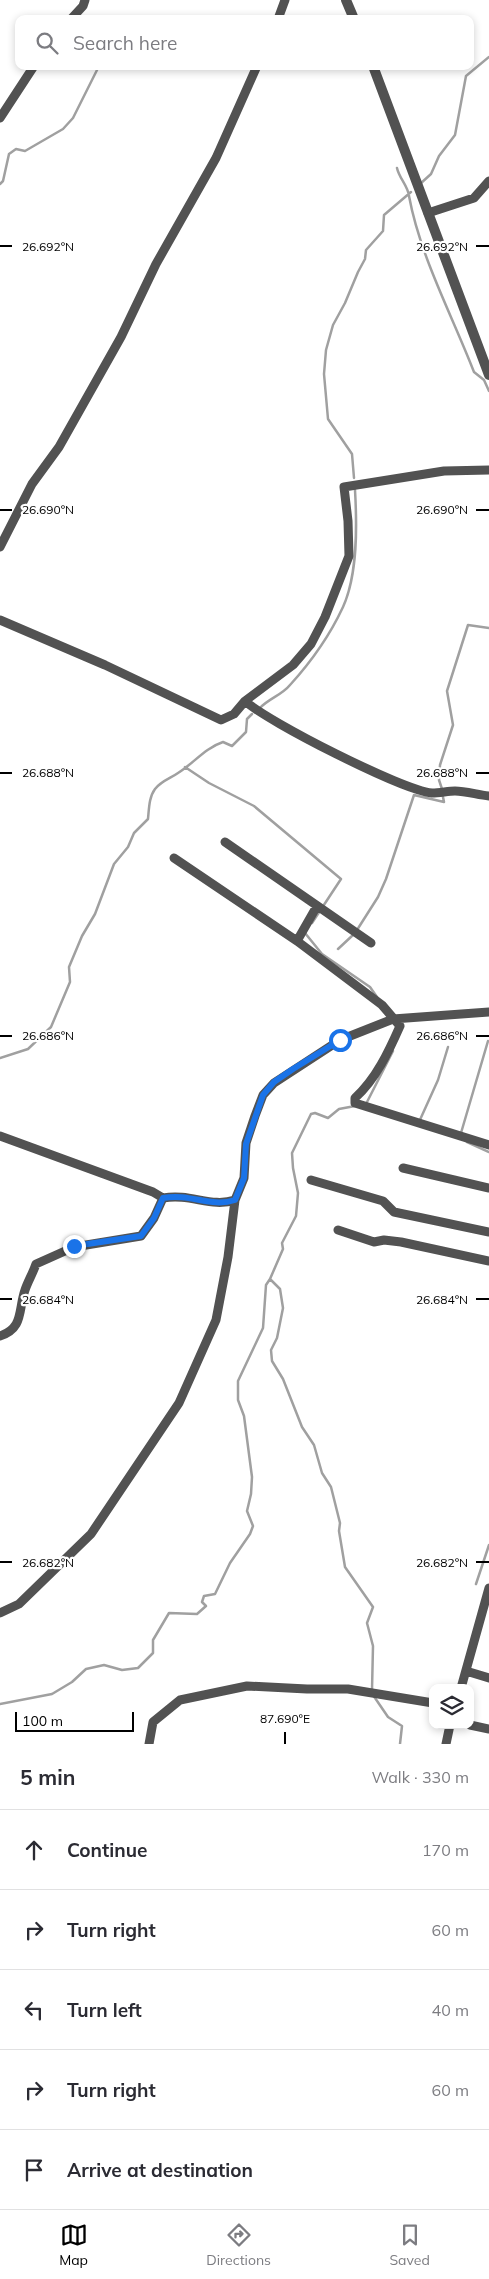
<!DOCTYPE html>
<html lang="en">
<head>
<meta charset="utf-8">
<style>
	:root { --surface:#fff; --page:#f7f7f7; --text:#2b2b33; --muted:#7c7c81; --line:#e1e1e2; --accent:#000 }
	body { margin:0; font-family:Mulish,sans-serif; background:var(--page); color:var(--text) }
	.controls { position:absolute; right:15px; bottom:15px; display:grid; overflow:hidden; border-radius:10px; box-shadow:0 2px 8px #0003 }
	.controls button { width:45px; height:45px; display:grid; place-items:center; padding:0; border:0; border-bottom:1px solid var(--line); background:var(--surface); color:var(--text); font:25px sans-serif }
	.scale { position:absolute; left:15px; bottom:12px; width:119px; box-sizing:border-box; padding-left:5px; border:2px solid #000; border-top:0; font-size:14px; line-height:18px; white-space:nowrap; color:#000; -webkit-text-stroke:4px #fff; paint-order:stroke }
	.stop { position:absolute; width:15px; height:15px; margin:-11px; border:4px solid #1a73e8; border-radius:50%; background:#fff }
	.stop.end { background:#1a73e8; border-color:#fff; box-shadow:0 1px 5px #0008 }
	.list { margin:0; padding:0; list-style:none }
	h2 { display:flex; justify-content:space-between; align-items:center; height:65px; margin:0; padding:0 20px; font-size:21px }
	h2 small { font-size:16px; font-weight:400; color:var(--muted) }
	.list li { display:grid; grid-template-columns:32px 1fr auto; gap:15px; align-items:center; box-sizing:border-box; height:80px; padding:0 20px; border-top:1px solid var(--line) }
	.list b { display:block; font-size:19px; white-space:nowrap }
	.list em { font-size:16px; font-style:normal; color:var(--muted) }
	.icon { flex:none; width:28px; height:28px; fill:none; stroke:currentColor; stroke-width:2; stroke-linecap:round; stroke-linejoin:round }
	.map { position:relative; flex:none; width:489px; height:1744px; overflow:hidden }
	.search { position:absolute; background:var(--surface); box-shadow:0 2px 8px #0003; left:15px; right:15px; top:15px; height:55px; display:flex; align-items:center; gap:12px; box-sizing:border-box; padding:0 18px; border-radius:10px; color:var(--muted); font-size:19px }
	.sheet { height:465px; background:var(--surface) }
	nav { display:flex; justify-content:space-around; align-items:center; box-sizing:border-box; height:70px; border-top:1px solid var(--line); background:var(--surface); font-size:14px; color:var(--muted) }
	nav a { display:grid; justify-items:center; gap:2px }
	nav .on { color:var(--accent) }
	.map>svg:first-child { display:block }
</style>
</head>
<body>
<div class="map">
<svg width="489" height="1744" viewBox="0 0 489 1744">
	<rect width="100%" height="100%" fill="#fff"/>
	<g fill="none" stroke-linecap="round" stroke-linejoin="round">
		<path stroke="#a0a0a0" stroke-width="2.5" d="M 397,168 C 399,178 408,186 409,196 C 420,256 452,315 474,372 L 484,380 L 489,391
			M 0,184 L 3,181 L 9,154 L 16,149 L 25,151 L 63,129 L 73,118 L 99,66
			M 420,184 L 431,174 L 439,156 L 455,135 L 466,76 L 489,57
			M 354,478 L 352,454 L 328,419 L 324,374 L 326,350 L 333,325 L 345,303 L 358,272 L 365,259 L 366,250 L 383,231 L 384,215 L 411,192
			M 260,708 C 268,699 282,695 290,685 C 311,662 330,635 343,607 C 358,574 357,525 355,490
			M 185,767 L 209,783 L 254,806 L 341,879 L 312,923
			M 442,789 L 439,780 L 440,765 L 453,725 L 447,691 L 468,625 L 489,628
			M 357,930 L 378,897 L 386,879 L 414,795 L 444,802 L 443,797
			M 305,933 L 322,954 L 370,987 L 377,997
			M 338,949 L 353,935
			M 0,1058 L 28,1049 L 51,1027 L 70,982 L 69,967 L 82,936 L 95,914 L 114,864 L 128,847 L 134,833 L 148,819 C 149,809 149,797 155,789 C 161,781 171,778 178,773 C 194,763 205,748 223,742 L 232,746 L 246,732 L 247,719 L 252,714
			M 366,1104 L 393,1051
			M 355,1106 L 339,1109 L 328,1118 L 315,1113 L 311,1114 L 292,1153 L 293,1168 L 298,1193 L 296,1216 L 282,1243 L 283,1249 L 270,1279 L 280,1289 L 283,1308 L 277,1338 L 271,1350 L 272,1361 L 283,1379 L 302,1427 L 314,1445 L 322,1473 L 331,1487 L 340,1523 L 339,1531 L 345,1567 L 373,1607 L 367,1623 L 373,1646 L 372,1690
			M 419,1122 L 438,1080 L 448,1047
			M 461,1133 L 488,1041
			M 467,1142 L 489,1152
			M 476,1584 L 489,1545
			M 373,1695 L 388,1717 L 402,1726 L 400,1744
			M 0,1704 L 52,1694 L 72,1682 L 86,1669 L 104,1665 L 122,1670 L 138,1668 L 153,1653 L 153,1640 L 169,1613 L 197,1614 L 206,1606 L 202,1602 L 204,1596 L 215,1594 L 230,1563 L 250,1534 L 253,1526 L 247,1511 L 251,1494 L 252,1477 L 244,1416 L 238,1400 L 238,1381 L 263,1328 L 266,1285 L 270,1279"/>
		<path stroke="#525252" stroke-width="9" d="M 71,19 L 83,6 L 85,0
			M 278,19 L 285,0
			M 0,118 L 34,66
			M 428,213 L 474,198 L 489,181
			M 0,547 L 32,484 L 59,447 L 121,337 L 156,264 L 216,158 L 257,66
			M 0,620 L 105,665 L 221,720 L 234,714 L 245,701 L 293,665 L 311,644 L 325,617 L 349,556 L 348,521 L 344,487 L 444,471 L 489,470
			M 245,701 C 268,722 402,790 432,793 C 440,793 448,791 455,791 C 466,791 478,795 489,796
			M 225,842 L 371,943
			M 174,858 L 297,941 L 382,1005 L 400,1026 C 389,1051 376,1079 355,1098 L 355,1103 L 489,1145
			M 297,941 L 317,906
			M 0,1136 L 153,1192 L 163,1198
			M 403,1168 L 489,1188
			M 311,1180 L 383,1201 L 394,1212 L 489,1232
			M 338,1230 L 374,1242 L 384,1240 L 401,1242 L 489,1261
			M 0,1336 C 24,1328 18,1310 25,1290 C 28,1281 33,1273 36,1264 L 74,1247 L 141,1236 L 154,1218 L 163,1198 C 191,1193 211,1208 235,1200 L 244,1178 L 246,1143 L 255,1116 L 263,1095 L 274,1083 L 340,1040 L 393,1019 L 489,1012
			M 0,1613 L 19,1604 L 91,1534 L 179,1403 L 216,1320 L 228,1257 L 235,1200
			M 466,1671 L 489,1678
			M 461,1688 L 489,1588
			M 470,1725 L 489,1729
			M 149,1744 L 153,1722 L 180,1700 L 247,1686 L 307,1689 L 348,1689 L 433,1703
			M 446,1744 L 450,1725"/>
		<path stroke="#525252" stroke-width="10" d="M 346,0 L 354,19
			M 373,66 L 489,375"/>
	</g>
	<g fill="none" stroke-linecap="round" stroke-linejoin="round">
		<path stroke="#1a73e8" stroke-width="6" d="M 74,1246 L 141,1236 L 154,1218 L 163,1198 C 191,1193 210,1208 235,1200 L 244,1178 L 246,1144 L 263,1095 L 274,1082 L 293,1069 L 340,1040"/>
	</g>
	<path fill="none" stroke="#000" stroke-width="2" d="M 0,246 L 12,246M 476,246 L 489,246M 0,510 L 12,510M 476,510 L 489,510M 0,773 L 12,773M 476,773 L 489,773M 0,1036 L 12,1036M 476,1036 L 489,1036M 0,1299 L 12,1299M 476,1299 L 489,1299M 0,1562 L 12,1562M 476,1562 L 489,1562M 285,1732 L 285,1744"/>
	<g font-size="12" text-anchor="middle" fill="#000" stroke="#fff" stroke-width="4.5" stroke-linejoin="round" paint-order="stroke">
		<text x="48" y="251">26.692°N</text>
		<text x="442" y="251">26.692°N</text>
		<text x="48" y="514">26.690°N</text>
		<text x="442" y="514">26.690°N</text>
		<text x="48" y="777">26.688°N</text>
		<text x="442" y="777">26.688°N</text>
		<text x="48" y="1040">26.686°N</text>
		<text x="442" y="1040">26.686°N</text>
		<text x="48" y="1304">26.684°N</text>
		<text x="442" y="1304">26.684°N</text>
		<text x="48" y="1567">26.682°N</text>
		<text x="442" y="1567">26.682°N</text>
		<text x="285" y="1723">87.690°E</text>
	</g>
</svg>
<div class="controls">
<button><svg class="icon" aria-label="layers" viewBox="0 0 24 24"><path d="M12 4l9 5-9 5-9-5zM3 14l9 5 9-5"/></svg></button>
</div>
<div class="scale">100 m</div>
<div class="stop" style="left:340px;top:1040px"></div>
<div class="stop end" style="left:74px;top:1246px"></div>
<div class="search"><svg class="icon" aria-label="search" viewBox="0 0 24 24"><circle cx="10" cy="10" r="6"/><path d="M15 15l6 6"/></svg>Search here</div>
</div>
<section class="sheet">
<h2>5 min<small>Walk · 330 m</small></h2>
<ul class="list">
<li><svg class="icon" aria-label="ahead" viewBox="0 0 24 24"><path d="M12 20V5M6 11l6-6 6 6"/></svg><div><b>Continue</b></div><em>170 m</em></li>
<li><svg class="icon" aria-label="right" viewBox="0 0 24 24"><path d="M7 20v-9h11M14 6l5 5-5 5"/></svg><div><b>Turn right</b></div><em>60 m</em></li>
<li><svg class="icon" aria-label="left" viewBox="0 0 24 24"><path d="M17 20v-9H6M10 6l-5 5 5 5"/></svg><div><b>Turn left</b></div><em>40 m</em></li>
<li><svg class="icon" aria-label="right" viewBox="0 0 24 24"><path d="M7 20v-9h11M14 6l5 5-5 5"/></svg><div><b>Turn right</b></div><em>60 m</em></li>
<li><svg class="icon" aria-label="arrive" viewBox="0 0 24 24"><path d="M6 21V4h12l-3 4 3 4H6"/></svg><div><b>Arrive at destination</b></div></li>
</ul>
</section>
<nav>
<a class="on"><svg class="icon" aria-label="map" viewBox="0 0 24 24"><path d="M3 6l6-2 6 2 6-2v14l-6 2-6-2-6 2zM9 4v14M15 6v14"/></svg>Map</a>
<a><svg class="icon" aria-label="directions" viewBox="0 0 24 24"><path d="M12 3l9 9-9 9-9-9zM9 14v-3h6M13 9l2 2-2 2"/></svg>Directions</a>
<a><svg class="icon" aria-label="saved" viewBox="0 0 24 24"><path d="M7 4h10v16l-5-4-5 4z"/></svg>Saved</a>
</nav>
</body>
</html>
